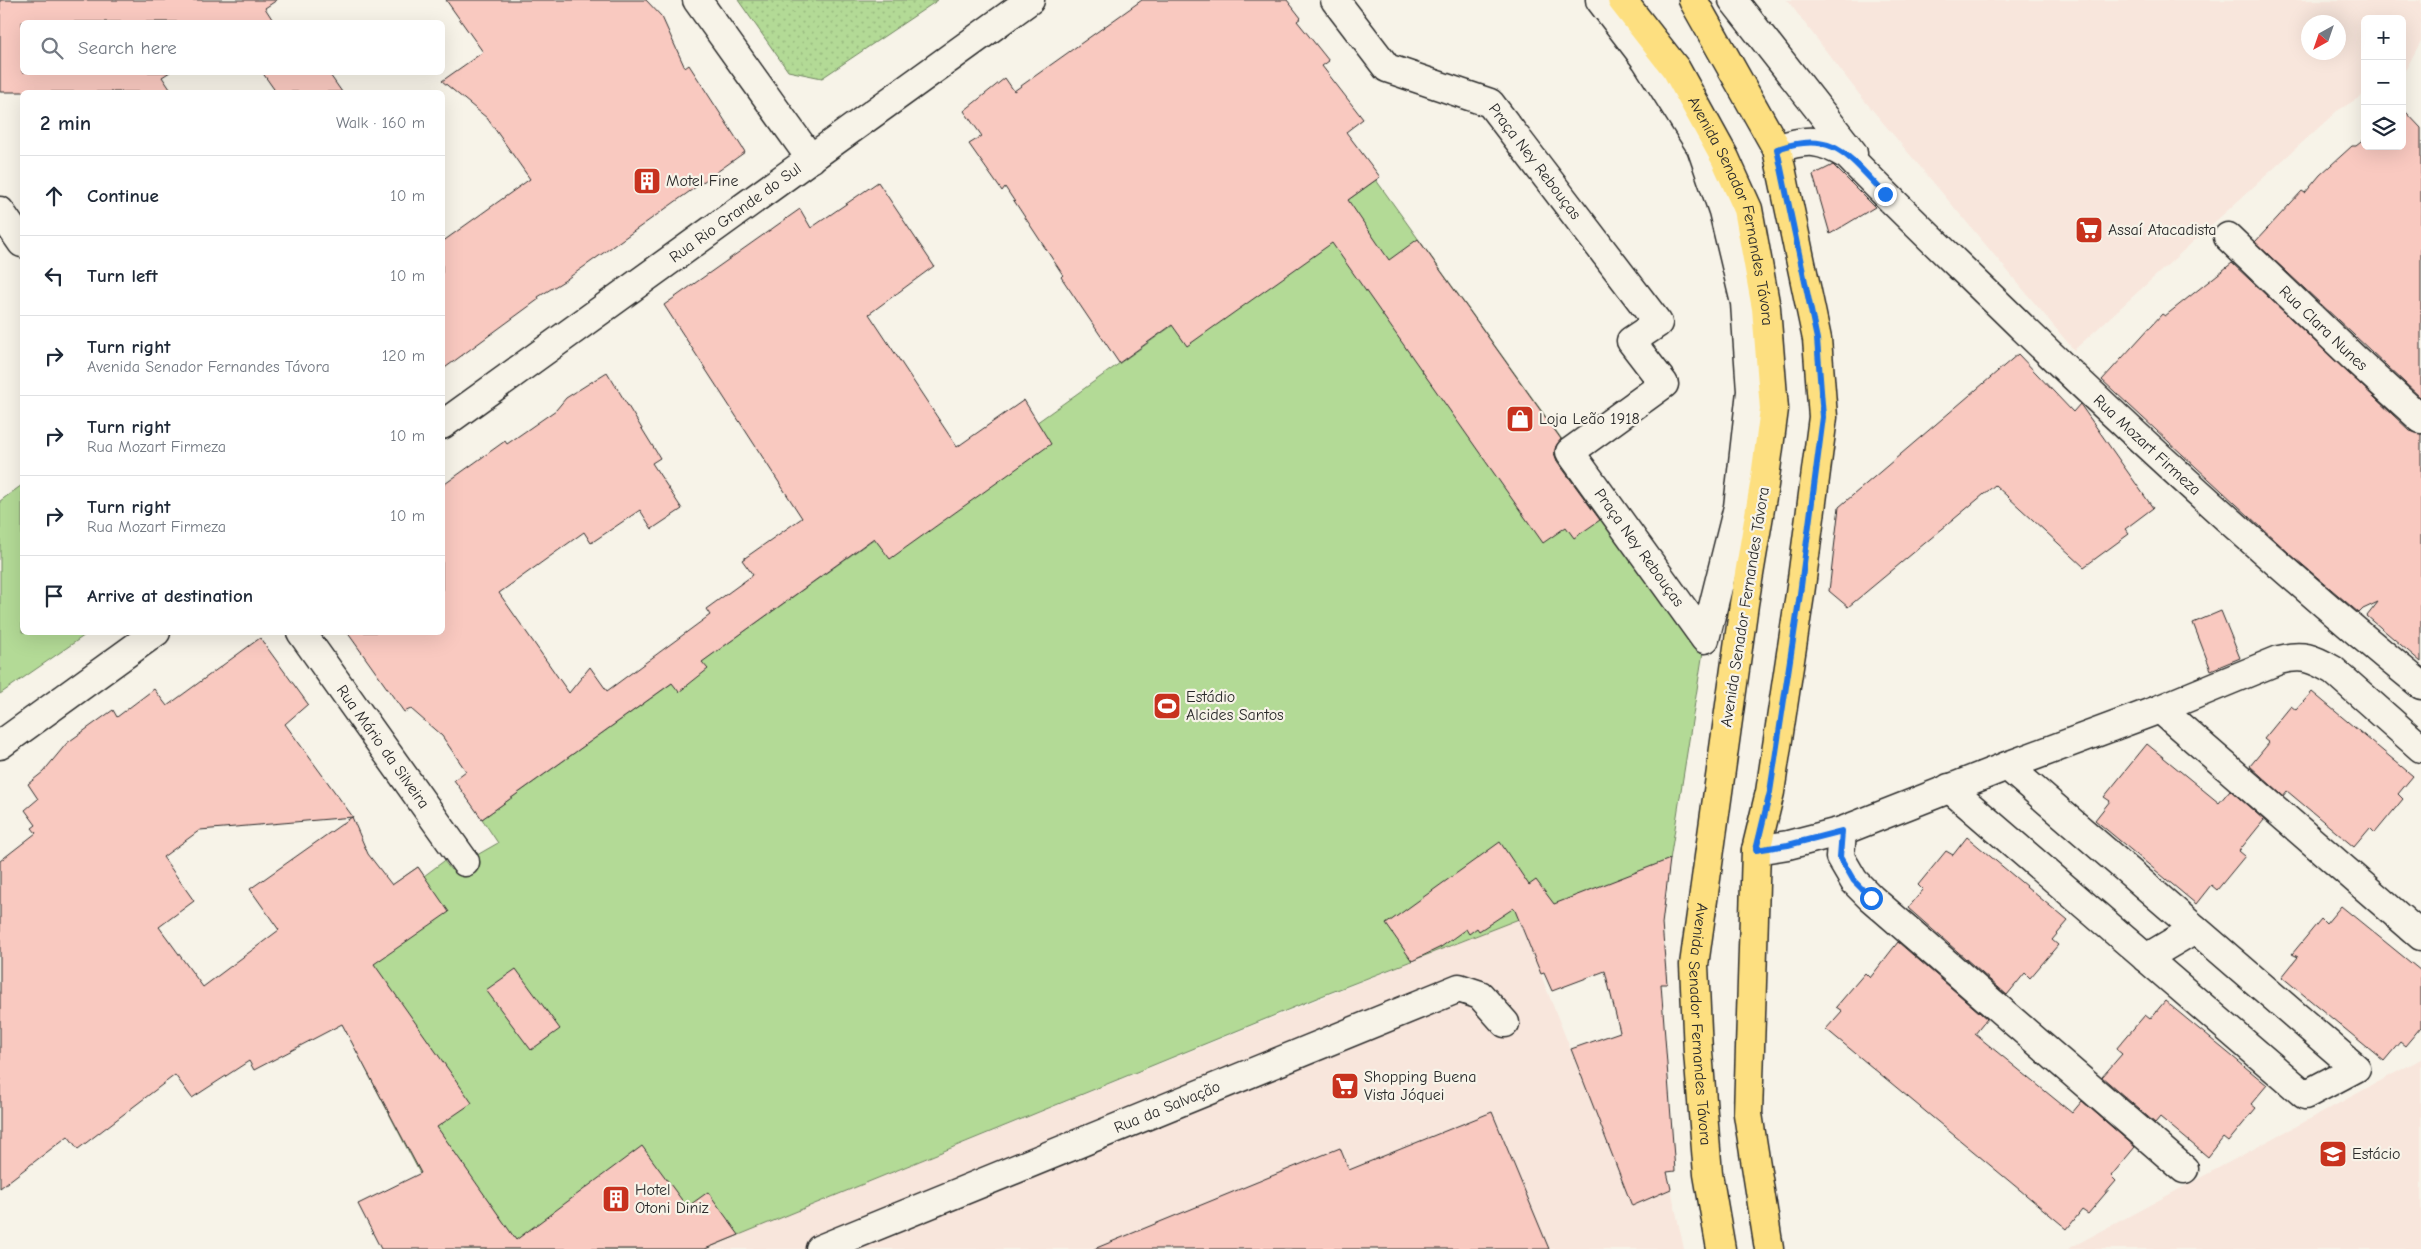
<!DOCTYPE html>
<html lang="en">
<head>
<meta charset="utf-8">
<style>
	:root { --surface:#fff; --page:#f6f6f7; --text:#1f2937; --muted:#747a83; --line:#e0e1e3 }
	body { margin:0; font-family:"Comic Neue",sans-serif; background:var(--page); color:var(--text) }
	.controls { position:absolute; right:15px; top:15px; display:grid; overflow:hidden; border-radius:8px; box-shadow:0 5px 20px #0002 }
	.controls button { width:45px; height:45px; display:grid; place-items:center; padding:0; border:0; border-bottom:1px solid var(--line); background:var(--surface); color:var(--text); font:25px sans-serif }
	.compass { position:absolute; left:2301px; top:15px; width:45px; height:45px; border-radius:50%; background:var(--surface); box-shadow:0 5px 20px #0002; rotate:220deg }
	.stop { position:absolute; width:15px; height:15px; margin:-11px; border:4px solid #1a73e8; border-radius:50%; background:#fff }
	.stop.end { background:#1a73e8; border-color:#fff; box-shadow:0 1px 5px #0008 }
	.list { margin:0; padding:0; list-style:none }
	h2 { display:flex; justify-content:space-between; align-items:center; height:65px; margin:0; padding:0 20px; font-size:21px }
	h2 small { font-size:16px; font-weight:400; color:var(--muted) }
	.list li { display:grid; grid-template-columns:32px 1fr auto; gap:15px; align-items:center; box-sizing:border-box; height:80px; padding:0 20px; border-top:1px solid var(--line) }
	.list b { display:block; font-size:19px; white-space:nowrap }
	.list p { margin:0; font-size:16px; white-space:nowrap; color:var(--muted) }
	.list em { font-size:16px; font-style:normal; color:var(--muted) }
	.icon { flex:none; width:28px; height:28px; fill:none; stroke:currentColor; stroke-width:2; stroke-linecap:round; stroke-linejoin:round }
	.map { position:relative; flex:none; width:2421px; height:1249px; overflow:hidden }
	.search { position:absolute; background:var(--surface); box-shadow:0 5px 20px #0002; left:20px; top:20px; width:425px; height:55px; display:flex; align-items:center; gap:12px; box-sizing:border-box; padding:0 18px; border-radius:8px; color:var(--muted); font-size:19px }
	.panel { position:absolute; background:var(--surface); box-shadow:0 5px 20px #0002; left:20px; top:90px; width:425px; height:545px; border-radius:8px }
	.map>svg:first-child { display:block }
</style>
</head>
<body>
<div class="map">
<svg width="2421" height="1249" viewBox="0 0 2421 1249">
	<defs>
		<pattern id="grass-dots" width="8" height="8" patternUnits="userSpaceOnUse" patternTransform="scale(1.25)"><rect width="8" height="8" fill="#b3da96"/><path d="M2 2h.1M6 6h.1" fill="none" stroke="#9abb81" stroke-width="1.8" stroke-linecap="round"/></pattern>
	</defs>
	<rect width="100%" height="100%" fill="#f7f3e8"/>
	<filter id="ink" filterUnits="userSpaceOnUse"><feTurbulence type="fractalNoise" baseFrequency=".02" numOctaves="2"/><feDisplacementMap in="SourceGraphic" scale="10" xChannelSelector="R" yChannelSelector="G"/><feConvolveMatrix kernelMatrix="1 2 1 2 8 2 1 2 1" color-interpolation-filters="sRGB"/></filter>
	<g filter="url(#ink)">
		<path fill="#f8e6dc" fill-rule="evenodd" d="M 1787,0 L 2421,0 L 2421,41 L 2406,69 L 2402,71 L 2402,19 L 2365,19 L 2365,94 L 2337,111 L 2074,350 L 1859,94 ZM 2308,22 L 2338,22 L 2338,52 L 2308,52 Z
			M 1518,918 L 1612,1153 L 1671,1189 L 1684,1249 L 704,1249 Z
			M 2421,1059 L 2421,1249 L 2068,1249 Z"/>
		<path fill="url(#grass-dots)" stroke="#6f8260" d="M 738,0 L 938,0 L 822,78 L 788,71 Z"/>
		<path fill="#b3da96" stroke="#6f8260" d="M 1376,180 L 1705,639 L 1670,860 L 1324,995 L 705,1249 L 464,1249 L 423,1179 L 303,948 L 418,867 L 424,876 L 444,861 L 451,870 L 498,843 L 482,819 Z
			M 22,485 L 22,632 L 88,633 L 0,694 L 0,501 Z"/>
		<path fill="#f9c9c0" stroke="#2b2b2b" d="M 0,0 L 277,0 L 265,8 L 274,22 L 22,22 L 22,72 L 170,72 L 162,77 L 172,92 L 0,92 Z
			M 446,0 L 646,0 L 662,17 L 685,68 L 689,65 L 745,152 L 564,281 L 538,297 L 539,299 L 442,370 L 442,242 L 530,179 L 487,118 L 442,81 L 483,52 Z
			M 1142,0 L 1287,0 L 1301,18 L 1297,21 L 1329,61 L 1322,66 L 1363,119 L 1346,132 L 1380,177 L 1348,200 L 1389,260 L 1418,239 L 1561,439 L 1556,446 L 1554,453 L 1557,461 L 1600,520 L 1574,538 L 1566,527 L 1543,543 L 1332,243 L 1187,346 L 1172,325 L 1119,363 L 1061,277 L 1063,275 L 1005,187 L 1002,191 L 969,144 L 982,136 L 964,111 L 1005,78 L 1014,91 Z
			M 262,72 L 328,72 L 342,92 L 276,92 Z
			M 2405,111 L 2421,128 L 2421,398 L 2255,242 L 2302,191 L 2305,193 L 2320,175 L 2352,146 L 2356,146 L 2365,139 L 2365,146 L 2402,146 L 2402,113 Z
			M 1833,165 L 1875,207 L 1830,234 L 1813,175 Z
			M 878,182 L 934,266 L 869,314 L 957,447 L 1024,400 L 1051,444 L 890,559 L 874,538 L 702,662 L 708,669 L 679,692 L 672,683 L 482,819 L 454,780 L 466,771 L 442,736 L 411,709 L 404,712 L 347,632 L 442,632 L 442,486 L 505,441 L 507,444 L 556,410 L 566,398 L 607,372 L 660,458 L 652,463 L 682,509 L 652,529 L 640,510 L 591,543 L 584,532 L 499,593 L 569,693 L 590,667 L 607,691 L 710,615 L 706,609 L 753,575 L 742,560 L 802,518 L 664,305 L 800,209 L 811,228 Z
			M 2232,263 L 2410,431 L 2421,434 L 2421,662 L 2367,616 L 2378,602 L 2363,609 L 2359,613 L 2290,554 L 2102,380 L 2162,314 L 2165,316 Z
			M 2018,354 L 2073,412 L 2080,404 L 2153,508 L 2125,529 L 2129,534 L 2084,567 L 1995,485 L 1848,607 L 1829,591 L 1839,507 Z
			M 2221,611 L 2240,658 L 2211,670 L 2193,623 Z
			M 260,638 L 308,704 L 285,724 L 353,817 L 200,830 L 163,857 L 194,901 L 159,927 L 203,987 L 279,930 L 250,889 L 352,817 L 368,854 L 392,885 L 418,867 L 449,912 L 374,964 L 472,1103 L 437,1127 L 516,1240 L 642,1146 L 687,1207 L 708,1192 L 739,1235 L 705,1249 L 381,1249 L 358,1204 L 421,1173 L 342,1024 L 254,1070 L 249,1061 L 192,1098 L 175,1075 L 78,1149 L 68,1136 L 0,1188 L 0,861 L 36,833 L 32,828 L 36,825 L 25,810 L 38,799 L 28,784 L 43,772 L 67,743 L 113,710 L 117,717 L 154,689 L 167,706 Z
			M 2312,692 L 2413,776 L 2398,794 L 2403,799 L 2375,833 L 2370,828 L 2354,847 L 2287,791 L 2283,796 L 2250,766 L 2269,743 L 2264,739 L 2291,706 L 2296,710 Z
			M 2147,744 L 2219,803 L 2230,790 L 2264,820 L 2239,851 L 2245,856 L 2217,890 L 2211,885 L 2196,904 L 2095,820 L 2110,801 L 2104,797 Z
			M 1967,837 L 2068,921 L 2052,940 L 2058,945 L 2030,978 L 2025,973 L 2007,995 L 1908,908 L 1923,890 L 1918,885 L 1946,851 L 1953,855 Z
			M 1500,842 L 1529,885 L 1536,880 L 1554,904 L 1670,859 L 1662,924 L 1667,984 L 1661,984 L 1675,1171 L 1667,1172 L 1671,1189 L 1632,1206 L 1571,1049 L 1620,1032 L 1605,971 L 1552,991 L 1544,973 L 1541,974 L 1514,908 L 1479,931 L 1477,928 L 1469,934 L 1466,929 L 1441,947 L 1412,961 L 1386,924 Z
			M 2341,906 L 2421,971 L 2421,1027 L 2405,1046 L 2400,1042 L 2384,1061 L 2282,977 L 2298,957 L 2292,954 L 2321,919 L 2326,924 Z
			M 1898,942 L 1987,1019 L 1975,1034 L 2072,1113 L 2082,1101 L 2135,1147 L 2111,1176 L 2116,1181 L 2088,1214 L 2082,1210 L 2067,1229 L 1826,1029 L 1842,1011 L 1836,1007 L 1865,973 L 1870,978 Z
			M 516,969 L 560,1029 L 531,1050 L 486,990 Z
			M 2165,1001 L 2267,1085 L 2251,1104 L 2256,1108 L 2228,1142 L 2223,1138 L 2208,1157 L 2160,1117 L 2155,1123 L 2102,1077 L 2122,1054 L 2116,1049 L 2145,1015 L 2150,1019 Z
			M 1492,1112 L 1549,1249 L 1094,1249 L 1340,1148 L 1349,1170 Z"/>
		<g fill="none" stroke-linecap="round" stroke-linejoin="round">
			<defs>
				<g id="street">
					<path d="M 697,0 L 811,159"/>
					<path id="s1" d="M 1335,0 L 1387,68 L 1490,103 L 1658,323 L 1631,341 L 1664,384 L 1570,452 L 1705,639 L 1738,507 L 1751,391 L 1745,303 L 1723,211 L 1701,147 L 1646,60 L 1600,0"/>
					<path d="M 1733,0 L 1853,153"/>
					<path id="s2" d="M 1777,149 C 1807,138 1821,139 1848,156 C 1905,215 1965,271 2024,329 C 2152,452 2283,573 2421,685"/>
					<path d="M 0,211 L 22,243"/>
					<path id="s3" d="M 2228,237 L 2353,357 L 2421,419"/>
					<path id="s4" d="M 301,632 L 465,862"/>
					<path d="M 2160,709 L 2421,936"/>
					<path d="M 1949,788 L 2305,1095 L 2356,1068 L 2007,766"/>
					<path d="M 1842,831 L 1840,857 L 1854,881 L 1871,898 L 2184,1169"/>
					<path d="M 1756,850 L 1788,845 L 1842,831 L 2007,766 L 2160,709 L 2279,660 C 2303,654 2312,658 2333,670 L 2421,748"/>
					<path d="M 2146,958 L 2195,929"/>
					<path id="s5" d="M 820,1249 L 1459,988 L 1480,995 L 1505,1023"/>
				</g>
				<g id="secondary">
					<path id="s6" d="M 442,425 L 1030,0"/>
					<path d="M 0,745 L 156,632"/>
				</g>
				<g id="primary">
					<path id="s7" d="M 1622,0 L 1676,69 L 1725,158 L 1748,209 L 1766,308 L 1774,409 L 1764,485 L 1744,604 L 1694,965 L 1698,1052 L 1708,1174 L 1721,1249"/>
					<path d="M 1693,0 L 1777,149 L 1817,339 L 1823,417 L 1800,594 L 1770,792 L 1756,850 L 1748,1114 L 1769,1249"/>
				</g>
			</defs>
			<use href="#street" stroke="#2b2b2b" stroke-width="31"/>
			<use href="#secondary" stroke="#2b2b2b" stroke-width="31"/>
			<use href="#primary" stroke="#2b2b2b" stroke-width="31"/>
			<use href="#street" stroke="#f7f3e8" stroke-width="28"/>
			<use href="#secondary" stroke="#f7f3e8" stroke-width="28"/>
			<use href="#primary" stroke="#fddf80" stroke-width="28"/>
		</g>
	</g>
	<g fill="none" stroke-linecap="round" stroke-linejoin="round" filter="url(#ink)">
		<path stroke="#1a73e8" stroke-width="6" d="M 1871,898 L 1854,881 L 1840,857 L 1842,831 L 1788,845 L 1756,850 L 1770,792 L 1800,594 L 1823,417 L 1817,339 L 1777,149 C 1834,129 1848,156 1885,194"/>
	</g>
	<defs>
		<symbol id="building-square" viewBox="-11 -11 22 22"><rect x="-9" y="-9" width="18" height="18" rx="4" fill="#c8321e" stroke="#f7f3e8"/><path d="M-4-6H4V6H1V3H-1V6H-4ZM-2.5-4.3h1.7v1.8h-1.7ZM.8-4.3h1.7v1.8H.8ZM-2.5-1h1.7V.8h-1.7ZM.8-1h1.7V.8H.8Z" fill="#fff"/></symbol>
		<symbol id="supermarket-square" viewBox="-11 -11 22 22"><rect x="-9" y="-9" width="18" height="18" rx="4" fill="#c8321e" stroke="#f7f3e8"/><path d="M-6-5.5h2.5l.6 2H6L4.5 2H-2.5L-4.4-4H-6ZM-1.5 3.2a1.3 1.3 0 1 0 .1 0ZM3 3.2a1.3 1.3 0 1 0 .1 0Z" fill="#fff"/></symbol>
		<symbol id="shop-square" viewBox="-11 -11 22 22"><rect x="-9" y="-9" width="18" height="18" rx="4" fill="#c8321e" stroke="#f7f3e8"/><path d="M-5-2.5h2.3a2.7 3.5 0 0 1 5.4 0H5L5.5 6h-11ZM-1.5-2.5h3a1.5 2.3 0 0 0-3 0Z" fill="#fff"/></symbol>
		<symbol id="stadium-square" viewBox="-11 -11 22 22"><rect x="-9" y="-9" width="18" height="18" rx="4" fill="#c8321e" stroke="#f7f3e8"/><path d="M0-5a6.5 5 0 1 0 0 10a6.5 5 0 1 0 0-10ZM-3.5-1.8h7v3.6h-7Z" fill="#fff"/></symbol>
		<symbol id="university-square" viewBox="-11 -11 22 22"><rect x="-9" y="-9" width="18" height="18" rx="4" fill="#c8321e" stroke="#f7f3e8"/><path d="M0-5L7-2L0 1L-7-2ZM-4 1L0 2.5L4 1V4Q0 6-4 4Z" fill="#fff"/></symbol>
	</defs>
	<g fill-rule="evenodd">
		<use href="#building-square" x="631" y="165" width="32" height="32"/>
		<use href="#supermarket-square" x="2073" y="214" width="32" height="32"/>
		<use href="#shop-square" x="1504" y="403" width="32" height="32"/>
		<use href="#stadium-square" x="1151" y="690" width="32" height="32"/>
		<use href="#supermarket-square" x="1329" y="1070" width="32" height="32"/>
		<use href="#university-square" x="2317" y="1138" width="32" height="32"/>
		<use href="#building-square" x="600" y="1183" width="32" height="32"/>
	</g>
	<g text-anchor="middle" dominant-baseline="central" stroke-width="4.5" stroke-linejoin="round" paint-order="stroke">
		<g font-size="16" fill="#2b2b2b" stroke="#f7f3e8">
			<text stroke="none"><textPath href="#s1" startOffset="268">Praça Ney Rebouças</textPath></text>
			<text stroke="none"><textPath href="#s7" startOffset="242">Avenida Senador Fernandes Távora</textPath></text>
			<text stroke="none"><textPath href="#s6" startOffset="362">Rua Rio Grande do Sul</textPath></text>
			<text stroke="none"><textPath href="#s3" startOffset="132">Rua Clara Nunes</textPath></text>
			<text stroke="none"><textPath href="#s2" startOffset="491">Rua Mozart Firmeza</textPath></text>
			<text stroke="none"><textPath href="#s1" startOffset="792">Praça Ney Rebouças</textPath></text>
			<text transform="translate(1745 607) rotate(-81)">Avenida Senador Fernandes Távora</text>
			<text stroke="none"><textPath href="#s4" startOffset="141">Rua Mário da Silveira</textPath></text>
			<text stroke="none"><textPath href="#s7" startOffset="1068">Avenida Senador Fernandes Távora</textPath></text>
			<text stroke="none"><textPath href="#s5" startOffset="375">Rua da Salvação</textPath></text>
		</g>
		<g font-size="16" fill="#2b2b2b" stroke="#f7f3e8" text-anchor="start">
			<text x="666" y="181">Motel Fine</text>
			<text x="2108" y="230">Assaí Atacadista</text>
			<text x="1539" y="419">Loja Leão 1918</text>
			<text x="1186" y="697">Estádio<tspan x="1186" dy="18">Alcides Santos</tspan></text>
			<text x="1364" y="1077">Shopping Buena<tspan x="1364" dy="18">Vista Jóquei</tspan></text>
			<text x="2352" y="1154">Estácio</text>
			<text x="635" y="1190">Hotel<tspan x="635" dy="18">Otoni Diniz</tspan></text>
		</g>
	</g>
</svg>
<div class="controls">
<button>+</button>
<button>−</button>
<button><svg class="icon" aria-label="layers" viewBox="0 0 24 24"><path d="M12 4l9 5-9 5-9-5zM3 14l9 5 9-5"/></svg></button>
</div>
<svg class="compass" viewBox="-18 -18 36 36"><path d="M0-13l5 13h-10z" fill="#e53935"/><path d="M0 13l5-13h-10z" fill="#747a83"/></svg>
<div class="stop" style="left:1871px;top:898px"></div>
<div class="stop end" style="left:1885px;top:194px"></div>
<div class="search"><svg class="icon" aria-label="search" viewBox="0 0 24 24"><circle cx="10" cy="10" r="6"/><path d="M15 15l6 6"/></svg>Search here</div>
<section class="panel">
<h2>2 min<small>Walk · 160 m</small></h2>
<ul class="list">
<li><svg class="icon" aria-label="ahead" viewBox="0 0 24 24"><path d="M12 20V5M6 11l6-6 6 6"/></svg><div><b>Continue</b></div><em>10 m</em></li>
<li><svg class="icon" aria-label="left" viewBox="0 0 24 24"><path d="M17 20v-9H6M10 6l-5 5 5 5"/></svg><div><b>Turn left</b></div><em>10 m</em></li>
<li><svg class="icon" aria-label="right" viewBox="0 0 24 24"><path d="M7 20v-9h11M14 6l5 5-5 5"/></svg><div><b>Turn right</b><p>Avenida Senador Fernandes Távora</p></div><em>120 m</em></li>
<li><svg class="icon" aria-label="right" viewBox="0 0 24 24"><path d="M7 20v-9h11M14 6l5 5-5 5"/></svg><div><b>Turn right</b><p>Rua Mozart Firmeza</p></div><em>10 m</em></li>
<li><svg class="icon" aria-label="right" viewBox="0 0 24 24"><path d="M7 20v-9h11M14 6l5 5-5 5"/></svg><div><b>Turn right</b><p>Rua Mozart Firmeza</p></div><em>10 m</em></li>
<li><svg class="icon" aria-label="arrive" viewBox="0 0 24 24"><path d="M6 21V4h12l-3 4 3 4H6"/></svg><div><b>Arrive at destination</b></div></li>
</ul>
</section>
</div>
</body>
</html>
